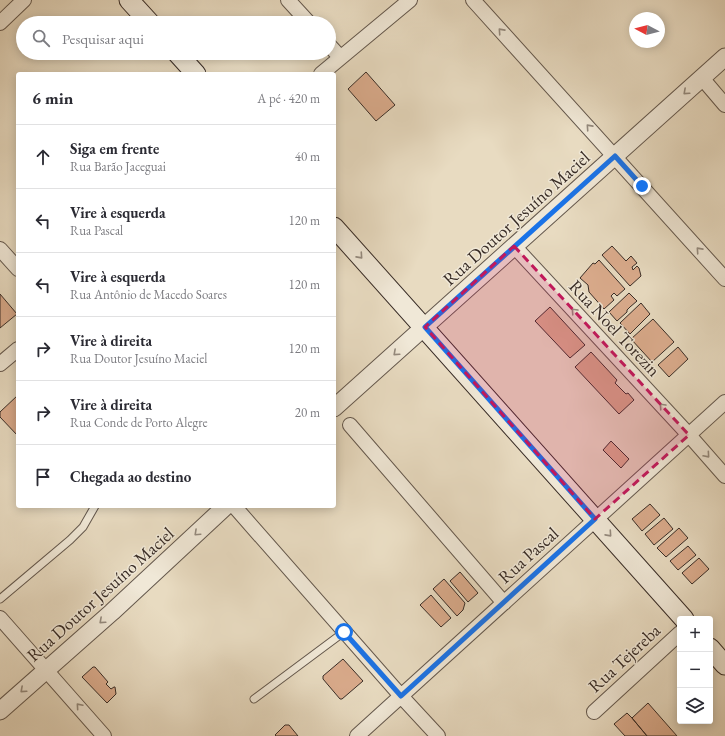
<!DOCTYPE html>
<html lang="pt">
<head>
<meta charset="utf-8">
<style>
	:root { --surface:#fff; --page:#f2f2f3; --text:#2b2b33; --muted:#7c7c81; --line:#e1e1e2 }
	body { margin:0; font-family:"EB Garamond",serif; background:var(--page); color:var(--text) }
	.controls { position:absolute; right:12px; bottom:12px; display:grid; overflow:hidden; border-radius:4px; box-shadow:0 2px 10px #0003 }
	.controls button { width:36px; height:36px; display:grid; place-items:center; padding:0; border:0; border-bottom:1px solid var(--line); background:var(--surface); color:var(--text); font:20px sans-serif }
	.compass { position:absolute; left:629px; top:12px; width:36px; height:36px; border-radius:50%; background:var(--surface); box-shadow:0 2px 10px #0003; rotate:277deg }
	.stop { position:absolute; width:12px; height:12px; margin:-9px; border:3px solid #1a73e8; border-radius:50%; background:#fff }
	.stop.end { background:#1a73e8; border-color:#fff; box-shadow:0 1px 4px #0008 }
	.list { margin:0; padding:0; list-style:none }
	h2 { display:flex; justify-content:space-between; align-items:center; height:52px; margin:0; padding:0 16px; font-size:17px }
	h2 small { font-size:13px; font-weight:400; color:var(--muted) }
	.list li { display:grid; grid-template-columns:26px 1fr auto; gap:12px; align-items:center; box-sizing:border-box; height:64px; padding:0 16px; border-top:1px solid var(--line) }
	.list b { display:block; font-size:15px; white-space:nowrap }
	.list p { margin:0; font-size:13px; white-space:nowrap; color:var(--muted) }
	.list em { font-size:13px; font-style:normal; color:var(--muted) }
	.icon { flex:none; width:22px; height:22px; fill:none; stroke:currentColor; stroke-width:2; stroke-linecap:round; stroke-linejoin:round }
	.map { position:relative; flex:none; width:725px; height:736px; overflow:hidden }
	.search { position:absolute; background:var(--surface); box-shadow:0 2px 10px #0003; left:16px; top:16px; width:320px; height:44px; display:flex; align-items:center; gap:10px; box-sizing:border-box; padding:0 14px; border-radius:22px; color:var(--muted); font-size:15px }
	.panel { position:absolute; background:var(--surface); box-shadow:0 2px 10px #0003; left:16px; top:72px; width:320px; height:436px; border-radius:4px }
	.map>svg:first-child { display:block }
</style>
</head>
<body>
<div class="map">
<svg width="725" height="736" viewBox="0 0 725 736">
	<rect width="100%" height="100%" fill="#e8dbc1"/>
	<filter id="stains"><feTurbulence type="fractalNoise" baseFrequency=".005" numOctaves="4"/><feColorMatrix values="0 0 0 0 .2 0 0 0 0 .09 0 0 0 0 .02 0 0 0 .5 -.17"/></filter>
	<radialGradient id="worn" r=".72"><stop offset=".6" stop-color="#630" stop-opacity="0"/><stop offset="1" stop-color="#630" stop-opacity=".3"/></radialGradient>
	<path fill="#daab8c" stroke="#382c26" d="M 366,72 L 395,105 L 376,121 L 348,89 Z
		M 612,246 L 626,261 L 631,256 L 637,263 L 632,267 L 633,270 L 637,266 L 639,268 L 641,276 L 630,286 L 602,255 Z
		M 599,260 L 625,289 L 617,296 L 614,293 L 611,296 L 614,300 L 604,309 L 589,292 L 588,285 L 580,278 L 593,263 L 595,264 Z
		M 629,293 L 637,301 L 630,307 L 627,310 L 627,312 L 617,321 L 609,312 Z
		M 0,294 L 17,314 L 0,328 Z
		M 641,303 L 650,314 L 630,334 L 620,323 Z
		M 550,307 L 585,345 L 570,358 L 535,321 Z
		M 653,319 L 674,342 L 652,362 L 631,339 Z
		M 678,347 L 688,359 L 669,377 L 658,365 Z
		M 591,352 L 617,380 L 615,383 L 626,394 L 628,393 L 634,400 L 619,414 L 575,367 Z
		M 18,395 L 18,436 L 0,417 L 0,412 Z
		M 611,441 L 629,459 L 621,468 L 603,450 Z
		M 650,504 L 660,515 L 642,531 L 632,519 Z
		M 664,518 L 673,529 L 654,545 L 645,534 Z
		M 679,528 L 688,538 L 666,557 L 657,548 Z
		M 688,546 L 696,555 L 678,570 L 670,561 Z
		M 699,558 L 709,569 L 692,584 L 682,573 Z
		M 460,572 L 478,593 L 468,602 L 450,581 Z
		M 444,579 L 465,603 L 463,610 L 457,616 L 433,589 Z
		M 431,595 L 451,618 L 441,627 L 420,605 Z
		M 343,659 L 363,681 L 342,699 L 340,699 L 323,679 L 323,676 Z
		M 93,667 L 95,667 L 108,682 L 106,684 L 111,689 L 114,687 L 115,687 L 116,694 L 107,703 L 82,677 Z
		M 648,703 L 677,736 L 647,736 L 632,718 Z
		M 627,713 L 632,718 L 647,736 L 625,736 L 614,724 Z
		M 285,725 L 289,725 L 298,736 L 276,736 L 275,735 Z"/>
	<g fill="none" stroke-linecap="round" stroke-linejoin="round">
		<defs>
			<path id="service" d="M 0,599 L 70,540 L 83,527 L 95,506
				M 254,699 L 344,632"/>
			<path id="minor" d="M 288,0 L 309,23
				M 473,0 L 725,279
				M 0,23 L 24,0
				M 329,45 L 340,57
				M 321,74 L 410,0
				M 702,78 L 725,105
				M 514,246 L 689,435 L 725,476
				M 0,249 L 18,269
				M 0,364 L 18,349
				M 350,425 L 504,603
				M 234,506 L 401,696 L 438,736
				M 0,618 L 104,736
				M 594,712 L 680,633
				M 357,736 L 725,402"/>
			<path id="tertiary" d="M 334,408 L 725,57
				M 0,711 L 112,612 L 226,506"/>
			<path id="secondary" d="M 129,0 L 150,23
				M 177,53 L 196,74
				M 334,227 L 684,619
				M 710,648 L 725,665"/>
		</defs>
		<use href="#service" stroke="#64584d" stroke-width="9"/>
		<use href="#minor" stroke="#64584d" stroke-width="16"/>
		<use href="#tertiary" stroke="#64584d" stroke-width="19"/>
		<use href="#secondary" stroke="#382c26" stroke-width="21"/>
		<use href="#service" stroke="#f0e8d7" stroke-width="7"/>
		<use href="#minor" stroke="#f0e8d7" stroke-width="14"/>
		<use href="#tertiary" stroke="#f0e8d7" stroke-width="17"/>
		<use href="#secondary" stroke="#f0e8d7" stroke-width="19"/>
	</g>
	<defs><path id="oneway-chevron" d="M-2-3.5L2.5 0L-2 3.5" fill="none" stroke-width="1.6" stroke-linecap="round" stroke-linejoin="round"/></defs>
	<g stroke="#948a7e">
		<use href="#oneway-chevron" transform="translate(501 31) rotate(-132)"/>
		<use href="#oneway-chevron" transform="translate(686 92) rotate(138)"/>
		<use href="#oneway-chevron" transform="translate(589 127) rotate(-132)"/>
		<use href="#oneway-chevron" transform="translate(699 250) rotate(-132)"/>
		<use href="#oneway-chevron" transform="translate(360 256) rotate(48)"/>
		<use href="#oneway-chevron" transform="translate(574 311) rotate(-133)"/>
		<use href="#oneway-chevron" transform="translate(396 353) rotate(138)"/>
		<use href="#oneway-chevron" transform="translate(662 406) rotate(-133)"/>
		<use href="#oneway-chevron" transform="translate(707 455) rotate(49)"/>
		<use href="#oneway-chevron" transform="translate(197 533) rotate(137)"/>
		<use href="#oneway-chevron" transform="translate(609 534) rotate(48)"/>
		<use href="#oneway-chevron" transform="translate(102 621) rotate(138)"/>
		<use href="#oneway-chevron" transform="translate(23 690) rotate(138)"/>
		<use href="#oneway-chevron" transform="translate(79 706) rotate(-131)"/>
	</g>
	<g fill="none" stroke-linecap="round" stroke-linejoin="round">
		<path stroke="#1a73e8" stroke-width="5" d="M 344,632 L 401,696 L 595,519 L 425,327 L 615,156 L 642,186"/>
	</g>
	<path fill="#c2185b" fill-opacity="0.2" stroke="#c2185b" stroke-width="3" stroke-dasharray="8 5" stroke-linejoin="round" d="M 514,246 L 689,435 L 595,519 L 425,327 Z"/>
	<g text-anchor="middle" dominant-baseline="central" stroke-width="3" stroke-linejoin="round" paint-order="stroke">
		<g font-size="18" fill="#382c26" stroke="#f0e8d7">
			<text transform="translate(516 218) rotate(-42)">Rua Doutor Jesuíno Maciel</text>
			<text transform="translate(615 328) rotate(47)">Rua Noel Torezin</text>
			<text transform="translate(528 555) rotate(-42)">Rua Pascal</text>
			<text transform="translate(100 594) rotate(-42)">Rua Doutor Jesuíno Maciel</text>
			<text transform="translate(624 658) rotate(-43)">Rua Tejereba</text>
		</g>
	</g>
	<rect width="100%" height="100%" filter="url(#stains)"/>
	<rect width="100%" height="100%" fill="url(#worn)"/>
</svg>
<div class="controls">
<button>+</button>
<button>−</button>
<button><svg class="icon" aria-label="layers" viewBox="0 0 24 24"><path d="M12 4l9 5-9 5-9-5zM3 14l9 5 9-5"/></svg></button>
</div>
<svg class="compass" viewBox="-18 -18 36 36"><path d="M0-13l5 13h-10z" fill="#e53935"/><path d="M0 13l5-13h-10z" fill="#7c7c81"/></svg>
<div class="stop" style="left:344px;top:632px"></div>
<div class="stop end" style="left:642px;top:186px"></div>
<div class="search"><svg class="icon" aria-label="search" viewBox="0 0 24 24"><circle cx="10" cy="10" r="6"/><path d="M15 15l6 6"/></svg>Pesquisar aqui</div>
<section class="panel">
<h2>6 min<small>A pé · 420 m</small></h2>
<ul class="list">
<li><svg class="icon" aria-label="ahead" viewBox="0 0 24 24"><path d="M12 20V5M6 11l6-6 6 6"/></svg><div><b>Siga em frente</b><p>Rua Barão Jaceguai</p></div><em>40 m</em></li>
<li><svg class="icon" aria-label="left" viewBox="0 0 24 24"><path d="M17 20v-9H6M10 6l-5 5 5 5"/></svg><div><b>Vire à esquerda</b><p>Rua Pascal</p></div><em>120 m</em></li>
<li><svg class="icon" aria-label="left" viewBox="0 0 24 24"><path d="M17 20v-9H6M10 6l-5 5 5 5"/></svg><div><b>Vire à esquerda</b><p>Rua Antônio de Macedo Soares</p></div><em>120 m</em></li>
<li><svg class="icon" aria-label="right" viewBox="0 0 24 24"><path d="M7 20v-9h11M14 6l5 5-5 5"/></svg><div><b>Vire à direita</b><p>Rua Doutor Jesuíno Maciel</p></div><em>120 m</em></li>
<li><svg class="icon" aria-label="right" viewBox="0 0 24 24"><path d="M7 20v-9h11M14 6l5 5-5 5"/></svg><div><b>Vire à direita</b><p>Rua Conde de Porto Alegre</p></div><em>20 m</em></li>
<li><svg class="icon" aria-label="arrive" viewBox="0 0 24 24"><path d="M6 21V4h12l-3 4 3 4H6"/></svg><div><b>Chegada ao destino</b></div></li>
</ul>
</section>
</div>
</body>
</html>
